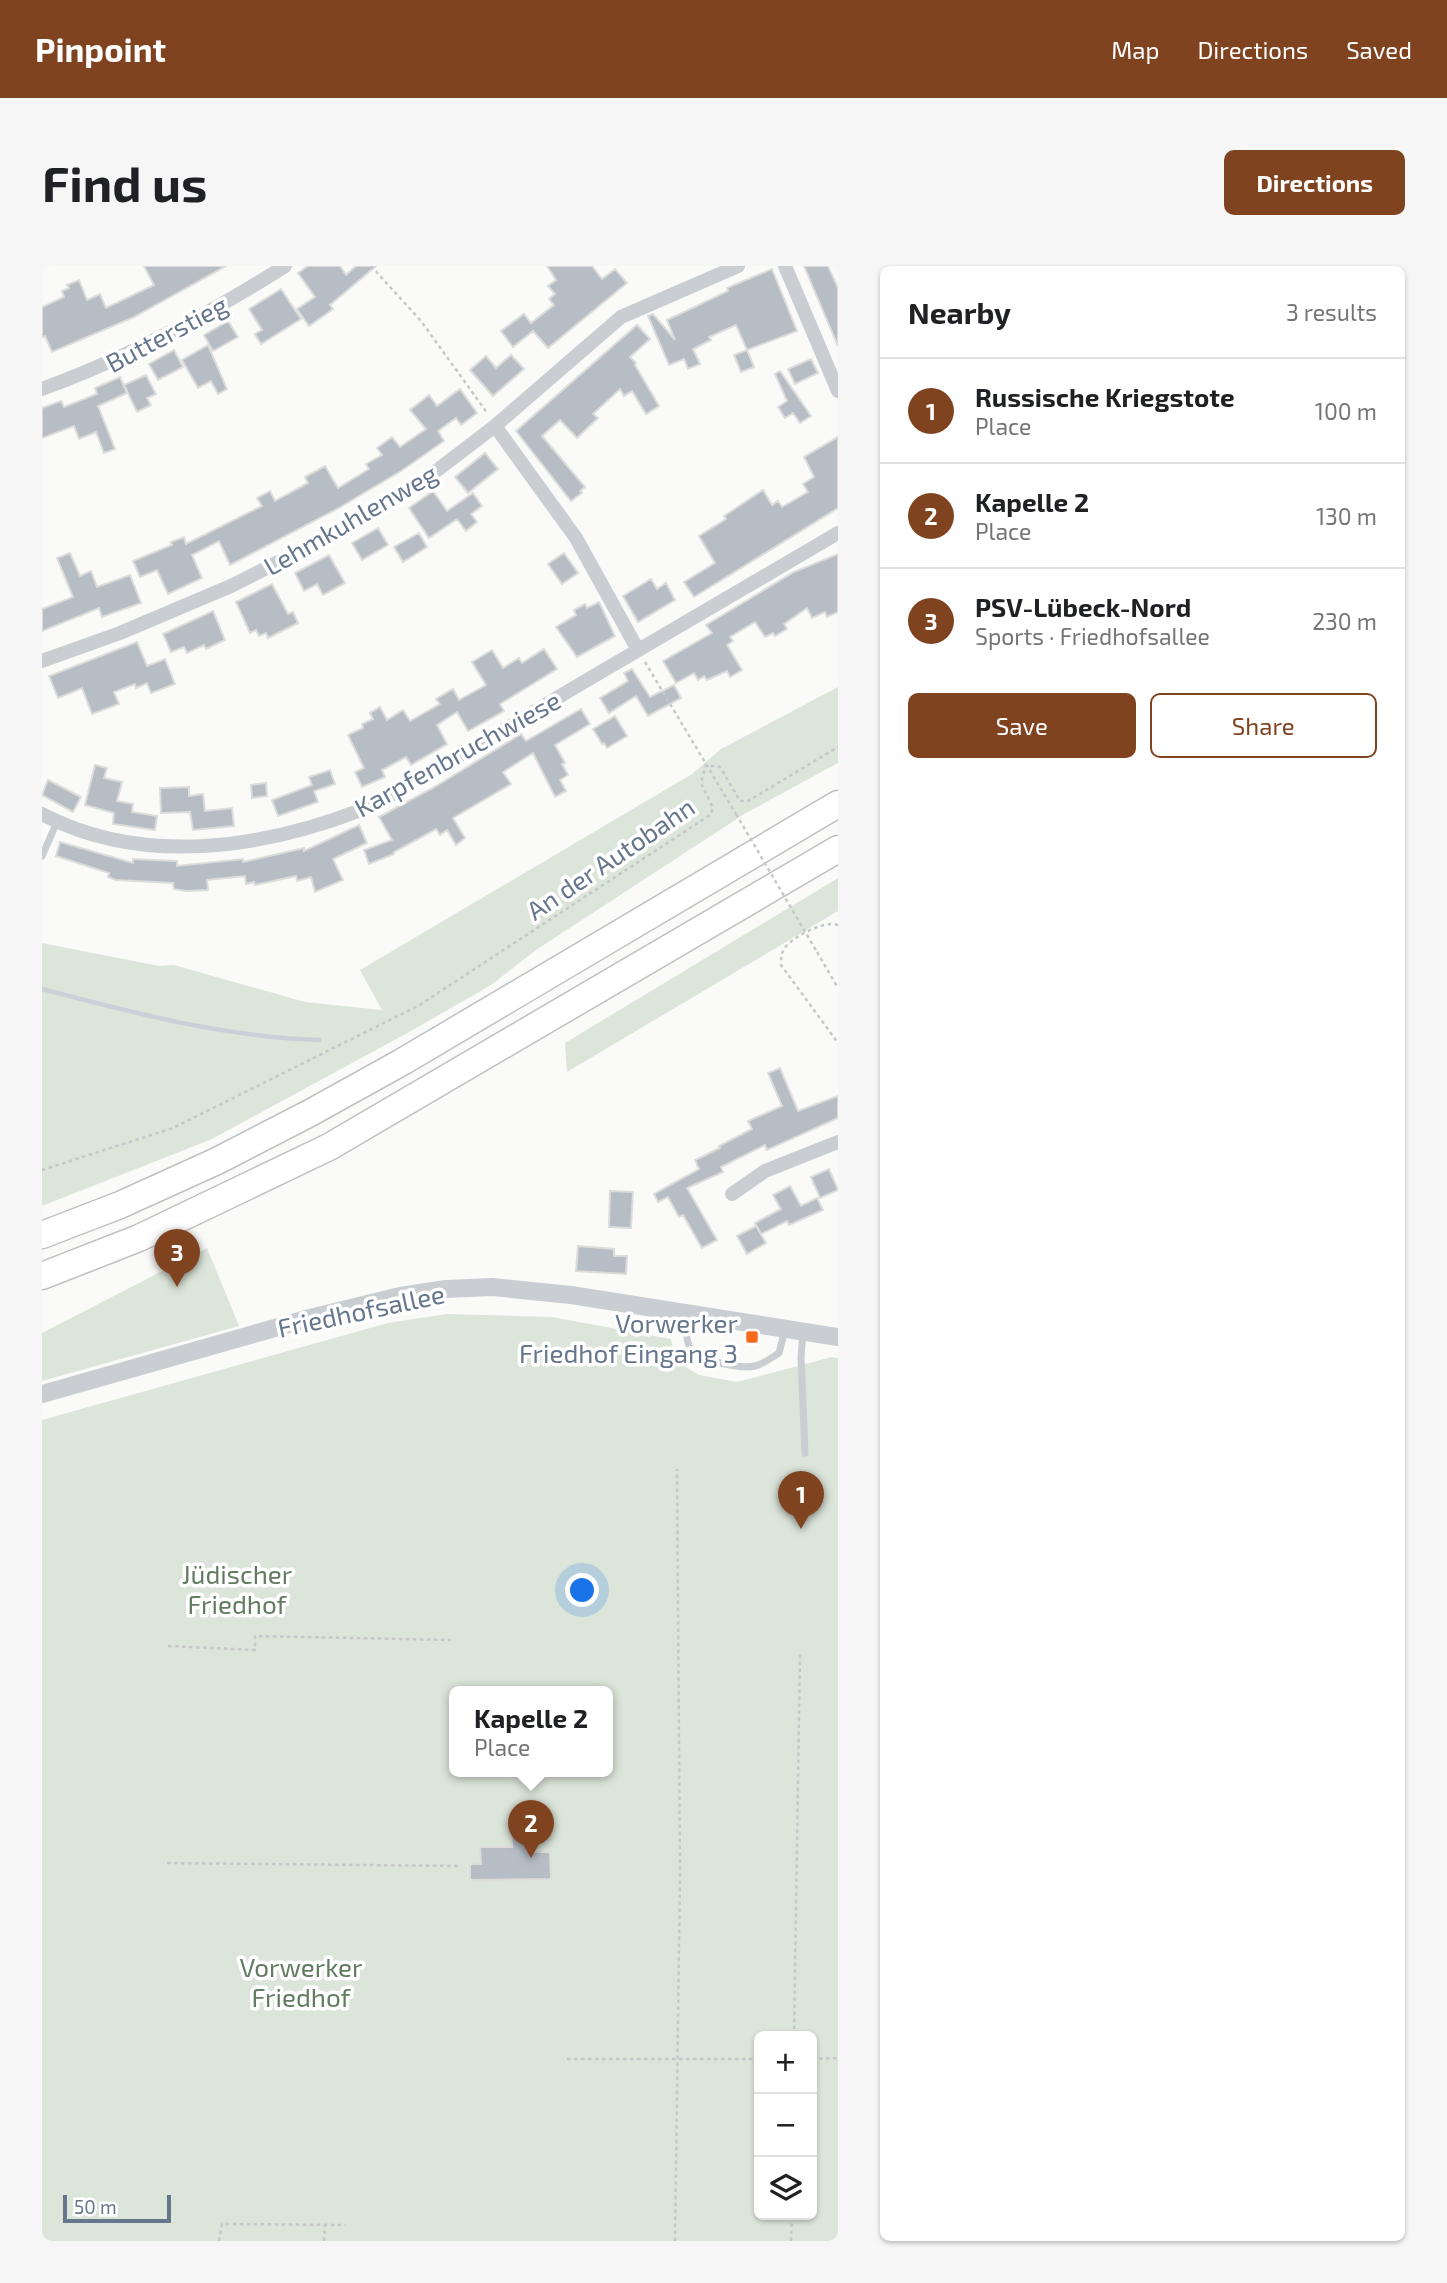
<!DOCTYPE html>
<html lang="en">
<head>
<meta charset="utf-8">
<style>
	:root { --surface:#fff; --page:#f6f6f6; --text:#202124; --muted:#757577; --line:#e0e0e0; --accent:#804320 }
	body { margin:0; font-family:"Exo 2",sans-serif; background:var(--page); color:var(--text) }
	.controls { position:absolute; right:21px; bottom:21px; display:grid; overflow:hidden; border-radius:10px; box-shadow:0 2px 5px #0004 }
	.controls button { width:63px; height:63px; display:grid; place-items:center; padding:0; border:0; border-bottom:2px solid var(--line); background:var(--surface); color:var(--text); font:35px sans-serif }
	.scale { position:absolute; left:21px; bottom:18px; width:108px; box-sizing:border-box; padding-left:7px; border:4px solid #66768c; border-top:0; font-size:19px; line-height:24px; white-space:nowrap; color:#66768c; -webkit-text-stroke:5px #fff; paint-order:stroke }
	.you { position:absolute; left:541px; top:1325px; width:24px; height:24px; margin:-18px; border:5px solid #fff; border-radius:50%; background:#1a73e8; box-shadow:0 0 0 10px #1a73e833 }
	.badge { display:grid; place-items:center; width:46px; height:46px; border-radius:50%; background:var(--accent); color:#fff; font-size:23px; font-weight:700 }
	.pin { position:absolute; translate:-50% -58px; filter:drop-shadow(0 2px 4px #0008) }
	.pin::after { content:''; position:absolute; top:37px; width:24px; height:21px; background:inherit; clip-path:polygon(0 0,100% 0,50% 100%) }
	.popup { position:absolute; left:407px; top:1420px; width:164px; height:91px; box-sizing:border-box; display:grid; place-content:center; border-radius:10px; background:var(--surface); filter:drop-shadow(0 2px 5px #0005); font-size:23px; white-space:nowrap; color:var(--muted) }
	.popup b { font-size:26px; color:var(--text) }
	.popup::after { content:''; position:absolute; left:50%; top:100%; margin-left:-14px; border:14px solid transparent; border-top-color:var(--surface) }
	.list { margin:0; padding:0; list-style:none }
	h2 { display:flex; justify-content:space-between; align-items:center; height:91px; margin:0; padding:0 28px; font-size:30px }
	h2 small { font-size:23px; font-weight:400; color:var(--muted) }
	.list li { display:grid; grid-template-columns:46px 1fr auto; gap:21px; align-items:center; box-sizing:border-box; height:105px; padding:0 28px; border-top:2px solid var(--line) }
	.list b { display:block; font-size:26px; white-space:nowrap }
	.list p { margin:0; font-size:23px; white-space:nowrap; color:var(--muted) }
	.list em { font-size:23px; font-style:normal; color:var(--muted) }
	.actions { display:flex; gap:14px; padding:21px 28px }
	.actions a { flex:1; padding:16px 0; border:2px solid var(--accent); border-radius:10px; text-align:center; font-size:24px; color:var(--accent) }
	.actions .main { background:var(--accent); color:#fff }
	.icon { flex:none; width:38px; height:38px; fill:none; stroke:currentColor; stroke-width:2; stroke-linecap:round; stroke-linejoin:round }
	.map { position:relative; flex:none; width:796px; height:1975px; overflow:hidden; border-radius:10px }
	header { display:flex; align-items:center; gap:42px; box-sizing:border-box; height:98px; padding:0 35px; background:var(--accent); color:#fff }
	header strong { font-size:33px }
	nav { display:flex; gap:38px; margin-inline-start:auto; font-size:24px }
	.intro { display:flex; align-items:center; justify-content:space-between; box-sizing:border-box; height:168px; padding:0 42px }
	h1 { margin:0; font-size:49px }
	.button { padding:18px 32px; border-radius:10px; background:var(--accent); color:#fff; font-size:24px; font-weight:700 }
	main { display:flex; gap:42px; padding:0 42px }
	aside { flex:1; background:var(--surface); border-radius:10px; box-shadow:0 2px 5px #0004 }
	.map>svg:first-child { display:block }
</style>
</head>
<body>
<header>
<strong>Pinpoint</strong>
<nav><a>Map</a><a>Directions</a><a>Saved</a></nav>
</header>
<div class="intro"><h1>Find us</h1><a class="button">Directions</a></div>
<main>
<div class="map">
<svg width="796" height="1975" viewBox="0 0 796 1975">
	<rect width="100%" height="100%" fill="#fafaf8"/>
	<path fill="#dce5da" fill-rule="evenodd" d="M 796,421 L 796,497 L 704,547 L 494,684 L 449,719 L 369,765 L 170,873 L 0,940 L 0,677 L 117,700 L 132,699 L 263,736 L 340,744 L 318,704 L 650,508 L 679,483 Z
		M 796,612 L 796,645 L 525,806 L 523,777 Z
		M 165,982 L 197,1060 L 0,1115 L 0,1067 Z
		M 405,1048 L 510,1051 L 629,1073 L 632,1088 L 645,1102 L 657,1109 L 695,1116 L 790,1091 L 796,1092 L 796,1975 L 0,1975 L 0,1154 L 346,1057 ZM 412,1426 L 566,1426 L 566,1506 L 412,1506 ZM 717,1770 L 770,1770 L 770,1949 L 717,1949 Z"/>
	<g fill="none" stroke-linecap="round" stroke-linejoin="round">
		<path stroke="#c8d1d7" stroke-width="4.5" d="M 0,723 C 91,747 183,771 277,774"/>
	</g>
	<path fill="#b7bdc5" stroke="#dcdcda" stroke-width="2" d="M 102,0 L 184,0 L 92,51 L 10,86 L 3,70 L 0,71 L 0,41 L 22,31 L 20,25 L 27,22 L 25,19 L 37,14 L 45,34 L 58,28 L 64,42 L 112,19 Z
		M 266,0 L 298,0 L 304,9 L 314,0 L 334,0 L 288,39 L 291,43 L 267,60 L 255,43 L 273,31 L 256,7 Z
		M 505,0 L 550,0 L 560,13 L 573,3 L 585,17 L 506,82 L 491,65 L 471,81 L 459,65 L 482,48 L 489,57 L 512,39 L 507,33 L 513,28 L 506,20 L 514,14 Z
		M 762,0 L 786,0 L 796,22 L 796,80 Z
		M 730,3 L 755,65 L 705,84 L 694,59 L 667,71 L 669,74 L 651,83 L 658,98 L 646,103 L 642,93 L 627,99 L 606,50 L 611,48 L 633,74 L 625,54 L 686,25 L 685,22 Z
		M 239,23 L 259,53 L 219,78 L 213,68 L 220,64 L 207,43 Z
		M 186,55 L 196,71 L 171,85 L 162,69 Z
		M 595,59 L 608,73 L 588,91 L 594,97 L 593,99 L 617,140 L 604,148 L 590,125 L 582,130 L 578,123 L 551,148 L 556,152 L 535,172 L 518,154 L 500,170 L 543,221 L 538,225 L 540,227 L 529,235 L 474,165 Z
		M 166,79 L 185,123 L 176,128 L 169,115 L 156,122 L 140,94 Z
		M 132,84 L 141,101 L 116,114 L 107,98 Z
		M 705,84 L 712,101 L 699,106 L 692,89 Z
		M 469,89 L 482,103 L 451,130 L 428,104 L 444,90 L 454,102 Z
		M 769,93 L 776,107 L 753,118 L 746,103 Z
		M 738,105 L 769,150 L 758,157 L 751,147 L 743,152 L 736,141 L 745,135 L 733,108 Z
		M 104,109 L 114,128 L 105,132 L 109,139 L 95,146 L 82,119 Z
		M 78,111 L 85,127 L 56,140 L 73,183 L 62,187 L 54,166 L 37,173 L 32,160 L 0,172 L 0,142 L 19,135 L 22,141 L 55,128 L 53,122 Z
		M 418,123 L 435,147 L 419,159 L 414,152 L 396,165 L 402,175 L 359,205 L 295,243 L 188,299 L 177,275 L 150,289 L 160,312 L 126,328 L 115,304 L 98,311 L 91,295 L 130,279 L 129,276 L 142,271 L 144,278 L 220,240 L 215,232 L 228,225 L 233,235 L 266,217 L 263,211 L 283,200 L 296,222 L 327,203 L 324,198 L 340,189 L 335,182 L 350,171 L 358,181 L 384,163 L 368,144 L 387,129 L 395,140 Z
		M 796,171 L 796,242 L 652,331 L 642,316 L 673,297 L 657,270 L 684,253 L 682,250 L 721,224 L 730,239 L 736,235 L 740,241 L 766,226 L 761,218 L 772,211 L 762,191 Z
		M 443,187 L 456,203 L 426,227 L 413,211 Z
		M 391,225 L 405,245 L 431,227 L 440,240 L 429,248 L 435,256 L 424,265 L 415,253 L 387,272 L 367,242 Z
		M 336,262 L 346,279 L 320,294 L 310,277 Z
		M 377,267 L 385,281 L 361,296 L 352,281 Z
		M 28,287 L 38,310 L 49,305 L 55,321 L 88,309 L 99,337 L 60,351 L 57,342 L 0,365 L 0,343 L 31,331 L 15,292 Z
		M 522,287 L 536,307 L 520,318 L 506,298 Z
		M 796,288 L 796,346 L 785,351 L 783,346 L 770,352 L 765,342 L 742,358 L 745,363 L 733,370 L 731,367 L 723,371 L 713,356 L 688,371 L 691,375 L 685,379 L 700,404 L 688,411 L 685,405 L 665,414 L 662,410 L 656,414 L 652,407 L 634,417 L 621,395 L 670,367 L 664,359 L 752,306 Z
		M 287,289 L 303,317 L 281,329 L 275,318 L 262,325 L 253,307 Z
		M 609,313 L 615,323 L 624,317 L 633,334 L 596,356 L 581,330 Z
		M 230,318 L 246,348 L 251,346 L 256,357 L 226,372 L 224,367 L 217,370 L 214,364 L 208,367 L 194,336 Z
		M 557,336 L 573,370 L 535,391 L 514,361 L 534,349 L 532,344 L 543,338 L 545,342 Z
		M 171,345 L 183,374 L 164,383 L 162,379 L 145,387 L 142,381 L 129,386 L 121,368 Z
		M 95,376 L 105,400 L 123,393 L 133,418 L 109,427 L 105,417 L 94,422 L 93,418 L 72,426 L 77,438 L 50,448 L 40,422 L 16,432 L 7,410 Z
		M 502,383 L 515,403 L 458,438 L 462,445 L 426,465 L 415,446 L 395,459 L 405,478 L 369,499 L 364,491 L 340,504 L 343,511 L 320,521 L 313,506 L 322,502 L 306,469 L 321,462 L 320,458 L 331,453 L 328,447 L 338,441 L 345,454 L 361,444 L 368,455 L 398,438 L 394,433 L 411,423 L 417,434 L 444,419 L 430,396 L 450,384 L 461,402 L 477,392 L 480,397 Z
		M 590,403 L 608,431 L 632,419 L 639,432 L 606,450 L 594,430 L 567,447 L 558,432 L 586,415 L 582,407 Z
		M 539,443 L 548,458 L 513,479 L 523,497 L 520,498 L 526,509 L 518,514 L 524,525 L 513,531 L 491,487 L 461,506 L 469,518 L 411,552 L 423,572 L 414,579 L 405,564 L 398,569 L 394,563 L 352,586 L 352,588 L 327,598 L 322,584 L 350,574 L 337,551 L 391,522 L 479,468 L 484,475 Z
		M 573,450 L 585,470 L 565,482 L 562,477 L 560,478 L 551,463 Z
		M 53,499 L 65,502 L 62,512 L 80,516 L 75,535 L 91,538 L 90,546 L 115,550 L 113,564 L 71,558 L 72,547 L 43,539 Z
		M 288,504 L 293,518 L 272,525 L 276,536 L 236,550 L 230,534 L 270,519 L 267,511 Z
		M 6,514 L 39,531 L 31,546 L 0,529 Z
		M 224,517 L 225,530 L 210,532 L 209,519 Z
		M 147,521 L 147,530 L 161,528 L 163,545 L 190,542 L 192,560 L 151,564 L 148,546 L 119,547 L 118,522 Z
		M 317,559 L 325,577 L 291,593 L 301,614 L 273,626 L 269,611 L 255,615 L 254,610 L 213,619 L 212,616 L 204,618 L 203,610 L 165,614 L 166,624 L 144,625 L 132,623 L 131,617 L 74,614 L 66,611 L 67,607 L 14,590 L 18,576 L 91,597 L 91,593 L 135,595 L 135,600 L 201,593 L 201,596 L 262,582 L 262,585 Z
		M 738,802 L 756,845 L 796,830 L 796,852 L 725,884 L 723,879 L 679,901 L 681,906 L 645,922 L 675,974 L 660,982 L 641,949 L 637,951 L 626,931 L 616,936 L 612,928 L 657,903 L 653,894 L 678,882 L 677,880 L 710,863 L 706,855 L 740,840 L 726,807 Z
		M 787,903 L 796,924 L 778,932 L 769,911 Z
		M 748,920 L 759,940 L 775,932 L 781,944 L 747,959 L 745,955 L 719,968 L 713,957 L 739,943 L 731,929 Z
		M 568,925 L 591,926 L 589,962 L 567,961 Z
		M 714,960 L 724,977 L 705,988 L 695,970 Z
		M 536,980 L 572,983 L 572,990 L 585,990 L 584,1008 L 534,1005 Z
		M 469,1546 L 487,1546 L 488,1586 L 508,1586 L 509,1613 L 428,1614 L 428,1598 L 439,1598 L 438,1581 L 470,1581 Z"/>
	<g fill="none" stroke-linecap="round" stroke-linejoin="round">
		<defs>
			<path id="motorway" d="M 0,969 L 78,939 L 175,895 L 268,847 L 360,796 L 796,538
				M 0,1010 L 97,972 L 287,881 L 796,583"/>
		</defs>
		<use href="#motorway" stroke="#bec1c4" stroke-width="29"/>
		<path stroke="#c5c7c9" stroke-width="2.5" stroke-dasharray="3.5 3.5" stroke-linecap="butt" d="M 329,0 L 379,55 L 446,148
			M 603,396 L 694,548
			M 796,659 C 782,654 750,671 742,683 C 739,689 739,693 739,699 L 796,777
			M 775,686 L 796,722
			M 0,904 L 131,862 L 376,740 L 668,549 L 671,542 L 659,517 L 664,499 L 678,501 L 698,535 L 706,535 L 796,481
			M 126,1380 L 213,1384 L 213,1370 L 409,1374
			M 125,1597 L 417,1600
			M 752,1770 L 758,1387
			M 525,1793 L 717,1793
			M 770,1793 L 796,1792
			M 177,1975 L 180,1958 L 304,1959
			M 282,1975 L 283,1958
			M 633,1975 L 638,1607 L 635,1203
			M 749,1975 L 750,1949"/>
		<path stroke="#cacdd2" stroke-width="7" d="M 0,590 L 15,556
			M 646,1047 C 644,1058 643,1069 647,1080 C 654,1095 699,1103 713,1100 C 722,1098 729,1092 737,1087 L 743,1064
			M 761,1066 L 759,1091 L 763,1187"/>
		<path stroke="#cacdd2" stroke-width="14" d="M 743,0 L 796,125
			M 0,123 C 85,92 166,49 243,0
			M 453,160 L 534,272 L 596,384
			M 0,395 L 78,367 L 189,320 L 301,263 L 385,212 L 453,160 L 579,51 L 696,0
			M 0,548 C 99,600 218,583 319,544 C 340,536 360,522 379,511 C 432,482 483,451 535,420 C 622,369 709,318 796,267
			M 690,928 L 723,905 L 796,876"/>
		<path stroke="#cacdd2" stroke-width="18" d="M 0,1128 L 268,1052 L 358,1030 L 404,1023 L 450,1021 L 529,1029 L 796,1071"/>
		<use href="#motorway" stroke="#fff" stroke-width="26"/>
		<path stroke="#c5c7c9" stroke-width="2.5" stroke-dasharray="3.5 3.5" stroke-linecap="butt" d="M 694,548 L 775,686"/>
	</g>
	<rect fill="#f66c1c" stroke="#fff" stroke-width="2.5" x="703" y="1064" width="14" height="14" rx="3.5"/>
	<g text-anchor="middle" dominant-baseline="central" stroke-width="7" stroke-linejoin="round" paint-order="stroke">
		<g font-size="26" fill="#66768c" stroke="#fff">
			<text transform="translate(124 67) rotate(-28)">Butterstieg</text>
			<text transform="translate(308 253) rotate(-30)">Lehmkuhlenweg</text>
			<text transform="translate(415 487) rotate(-29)">Karpfenbruchwiese</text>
			<text transform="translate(568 592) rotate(-34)">An der Autobahn</text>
			<text transform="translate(319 1044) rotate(-12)">Friedhofsallee</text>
		</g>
		<g font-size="26" fill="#66768c" stroke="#fff" text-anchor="end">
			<text x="696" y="1056">Vorwerker<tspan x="696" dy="30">Friedhof Eingang 3</tspan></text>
		</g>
		<g font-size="26" fill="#637c61" stroke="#fff">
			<text x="195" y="1307">Jüdischer<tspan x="195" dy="30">Friedhof</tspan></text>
			<text x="259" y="1700">Vorwerker<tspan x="259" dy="30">Friedhof</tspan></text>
		</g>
	</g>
</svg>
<div class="controls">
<button>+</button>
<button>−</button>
<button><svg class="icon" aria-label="layers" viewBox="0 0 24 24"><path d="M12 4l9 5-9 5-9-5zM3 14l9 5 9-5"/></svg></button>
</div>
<div class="scale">50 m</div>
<div class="you"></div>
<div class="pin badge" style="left:759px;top:1263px">1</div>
<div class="pin badge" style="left:489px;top:1592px">2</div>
<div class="popup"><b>Kapelle 2</b>Place</div>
<div class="pin badge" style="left:135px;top:1021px">3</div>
</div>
<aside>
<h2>Nearby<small>3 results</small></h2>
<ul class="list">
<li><span class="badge">1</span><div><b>Russische Kriegstote</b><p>Place</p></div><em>100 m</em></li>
<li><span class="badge">2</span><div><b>Kapelle 2</b><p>Place</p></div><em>130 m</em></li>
<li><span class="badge">3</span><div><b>PSV-Lübeck-Nord</b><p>Sports · Friedhofsallee</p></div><em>230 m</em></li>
</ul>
<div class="actions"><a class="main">Save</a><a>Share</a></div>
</aside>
</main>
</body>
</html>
